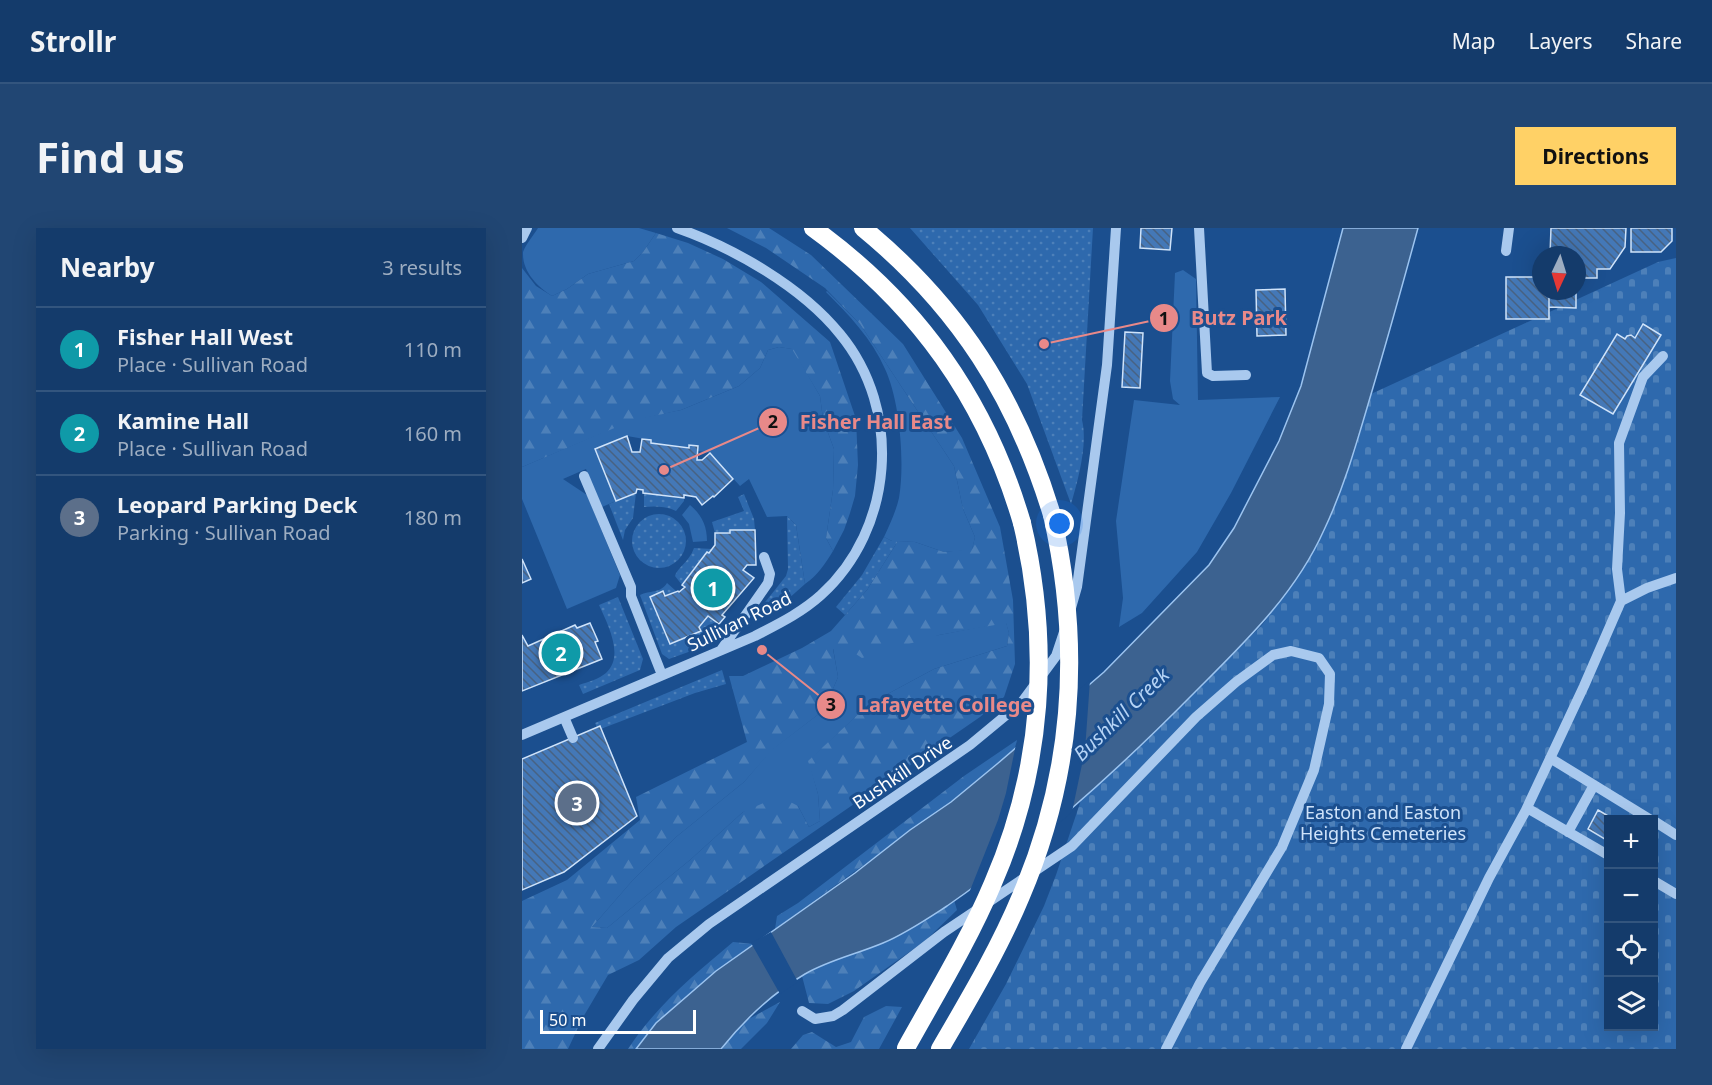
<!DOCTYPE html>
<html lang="en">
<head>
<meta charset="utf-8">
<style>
	:root { --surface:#143b6b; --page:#214673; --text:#f1f3f6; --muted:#9dadc1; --line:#33557e; --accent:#ffd166 }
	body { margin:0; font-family:"Noto Sans",sans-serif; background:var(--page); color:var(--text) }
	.controls { position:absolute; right:18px; bottom:18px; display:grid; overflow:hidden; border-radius:0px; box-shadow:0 6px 24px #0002 }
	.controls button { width:54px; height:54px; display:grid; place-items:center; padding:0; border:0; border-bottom:2px solid var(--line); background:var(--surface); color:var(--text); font:30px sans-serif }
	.compass { position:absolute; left:1010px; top:18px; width:54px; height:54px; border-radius:50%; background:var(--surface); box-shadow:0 6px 24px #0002; rotate:184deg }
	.scale { position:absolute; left:18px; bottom:15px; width:156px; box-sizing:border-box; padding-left:6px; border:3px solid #fff; border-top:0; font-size:16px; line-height:21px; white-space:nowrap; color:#fff; -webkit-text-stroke:4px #1b4f8f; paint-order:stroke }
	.you { position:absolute; left:538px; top:296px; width:21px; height:21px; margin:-15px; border:4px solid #fff; border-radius:50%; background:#1a73e8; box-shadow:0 0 0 9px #1a73e833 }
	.badge { display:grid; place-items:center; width:39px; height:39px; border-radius:50%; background:var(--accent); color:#fff; font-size:20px; font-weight:700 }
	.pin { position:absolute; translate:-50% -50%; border:3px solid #fff; box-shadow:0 2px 6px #0006 }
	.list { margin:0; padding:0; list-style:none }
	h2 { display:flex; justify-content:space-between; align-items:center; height:78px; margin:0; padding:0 24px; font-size:26px }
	h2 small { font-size:20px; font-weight:400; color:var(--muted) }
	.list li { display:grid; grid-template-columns:39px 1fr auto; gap:18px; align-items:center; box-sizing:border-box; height:84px; padding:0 24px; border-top:2px solid var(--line) }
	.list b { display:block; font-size:22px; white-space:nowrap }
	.list p { margin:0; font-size:20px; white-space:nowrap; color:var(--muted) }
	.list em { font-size:20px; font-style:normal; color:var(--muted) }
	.icon { flex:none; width:33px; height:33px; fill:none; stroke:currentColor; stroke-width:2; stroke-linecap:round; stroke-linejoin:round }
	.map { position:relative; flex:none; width:1154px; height:821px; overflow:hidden; border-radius:0px }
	header { display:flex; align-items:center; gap:36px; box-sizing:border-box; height:84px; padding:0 30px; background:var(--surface); border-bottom:2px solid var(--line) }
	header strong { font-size:28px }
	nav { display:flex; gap:33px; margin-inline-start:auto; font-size:21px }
	.intro { display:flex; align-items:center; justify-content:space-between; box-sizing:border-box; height:144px; padding:0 36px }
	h1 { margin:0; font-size:42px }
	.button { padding:15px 27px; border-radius:0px; background:var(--accent); color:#111; font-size:21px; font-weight:700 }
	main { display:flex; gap:36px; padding:0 36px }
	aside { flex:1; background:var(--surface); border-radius:0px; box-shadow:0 6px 24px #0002 }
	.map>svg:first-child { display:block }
</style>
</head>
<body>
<header>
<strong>Strollr</strong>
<nav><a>Map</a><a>Layers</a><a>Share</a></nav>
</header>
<div class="intro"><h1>Find us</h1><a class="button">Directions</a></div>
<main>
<aside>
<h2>Nearby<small>3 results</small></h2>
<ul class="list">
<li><span class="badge" style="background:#0f9aa8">1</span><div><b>Fisher Hall West</b><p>Place · Sullivan Road</p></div><em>110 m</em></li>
<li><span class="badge" style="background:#0f9aa8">2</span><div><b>Kamine Hall</b><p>Place · Sullivan Road</p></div><em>160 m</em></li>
<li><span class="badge" style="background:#5c6f8a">3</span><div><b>Leopard Parking Deck</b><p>Parking · Sullivan Road</p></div><em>180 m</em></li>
</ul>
</aside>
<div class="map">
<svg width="1154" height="821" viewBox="0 0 1154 821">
	<defs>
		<pattern id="forest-firs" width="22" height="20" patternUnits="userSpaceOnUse" patternTransform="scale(1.5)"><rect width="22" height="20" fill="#2e69ad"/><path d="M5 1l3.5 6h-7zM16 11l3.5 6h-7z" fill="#4d80b9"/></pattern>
		<pattern id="cemetery-stones" width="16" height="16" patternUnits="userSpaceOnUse" patternTransform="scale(1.5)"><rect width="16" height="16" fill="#2e69ad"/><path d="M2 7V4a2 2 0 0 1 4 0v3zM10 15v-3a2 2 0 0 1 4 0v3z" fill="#4d80b9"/></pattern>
		<pattern id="park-dots" width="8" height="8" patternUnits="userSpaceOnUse" patternTransform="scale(1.5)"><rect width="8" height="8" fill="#2e69ad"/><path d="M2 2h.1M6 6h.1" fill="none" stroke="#4d80b9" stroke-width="1.8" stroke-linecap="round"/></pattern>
		<pattern id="building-back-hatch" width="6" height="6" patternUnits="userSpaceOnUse" patternTransform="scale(1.5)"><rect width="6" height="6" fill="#4478b7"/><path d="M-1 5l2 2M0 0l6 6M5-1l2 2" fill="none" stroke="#486282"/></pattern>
	</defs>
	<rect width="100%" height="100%" fill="#1b4f8f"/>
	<path fill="#2e69ad" d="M 16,0 L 117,0 L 134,5 L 121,24 L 112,33 L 66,46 L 45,61 L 30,68 C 16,59 0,44 1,24 C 4,16 11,8 16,0 Z
		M 661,42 L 674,51 L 676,172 L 758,169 L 709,265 L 675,324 L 620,385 L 597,399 L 601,370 L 594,293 L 612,172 L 658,177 L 651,171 L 648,153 L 653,45 Z
		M 305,63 L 338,96 L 432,238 L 441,281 L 453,309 L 450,322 L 422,324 L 393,314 L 370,313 L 362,309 C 368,296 374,283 377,270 C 383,235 378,173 363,141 C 350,111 327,87 304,64 Z
		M 257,119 L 271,121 L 298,168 L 301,191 L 312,221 L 311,262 L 304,310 L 311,323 C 304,335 295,348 283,356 L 274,297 L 265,288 L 245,289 L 227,251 L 218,258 L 188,225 L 176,223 L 176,218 L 167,217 L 167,220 L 129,215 L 128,212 L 105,208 L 73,221 L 94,273 L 80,279 L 64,241 L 41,251 L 65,267 L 98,347 L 94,360 L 45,381 L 0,271 L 0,239 L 109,192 L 159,182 L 217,158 L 238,140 L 246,122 Z
		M 168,277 C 180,287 185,298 185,313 L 171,314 L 167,296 L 160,287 Z
		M 484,394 L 487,405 L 485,418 L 412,441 L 347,476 L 287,533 L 296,566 L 298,593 L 287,599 L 276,578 L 221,584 L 168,632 L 85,700 L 70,699 L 110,653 L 154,609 L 222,554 L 249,522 L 302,482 L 316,449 L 311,420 L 417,407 Z"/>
	<path fill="url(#forest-firs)" fill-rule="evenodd" d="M 205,0 L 247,0 L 289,27 L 381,116 L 440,210 L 478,299 L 491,372 L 493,436 L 482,469 L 458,489 L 154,699 L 117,732 L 86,747 L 60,791 L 46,821 L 0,821 L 0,673 L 45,652 L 118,592 L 114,569 L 225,514 L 207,448 L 221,448 L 280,420 L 309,403 L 345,362 L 376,313 L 393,314 L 422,324 L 450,321 L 453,309 L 441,281 L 432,238 L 338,96 L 303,60 L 244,20 ZM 484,395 L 487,405 L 485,418 L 412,441 L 347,476 L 286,533 L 296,566 L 298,593 L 287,599 L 276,578 L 257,568 L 221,584 L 168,632 L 85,700 L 70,699 L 110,653 L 154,609 L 222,554 L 250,522 L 302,482 L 316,449 L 311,421 L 323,419 L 340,430 L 417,407 Z
		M 134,5 L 166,15 L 201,31 L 239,54 L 308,114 L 334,191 L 336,237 L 333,268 L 328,285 L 322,302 L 311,323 L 304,310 L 311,262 L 312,221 L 301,191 L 298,168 L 270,121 L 257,119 L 246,122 L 238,140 L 217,158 L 159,182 L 109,193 L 0,239 L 0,40 L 14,58 L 30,68 L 45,61 L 66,46 L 112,33 L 121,24 Z
		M 495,512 L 493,521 L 429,574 L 253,701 L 255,688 L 276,675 L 442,548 Z
		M 432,672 L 435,682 L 403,713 L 332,763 L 306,776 L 287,775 L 280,748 L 310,733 L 364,714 Z
		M 211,714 L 232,716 C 188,747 147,779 114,821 L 106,821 C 133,779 173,746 211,714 Z
		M 258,774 L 245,795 L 219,821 L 199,821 L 223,793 Z
		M 364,778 L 380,779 L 357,821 L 269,821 L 281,807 L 290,804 L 314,819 L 329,814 L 342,789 Z"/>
	<path fill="url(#cemetery-stones)" fill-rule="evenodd" d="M 1154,30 L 1154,821 L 447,821 L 484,756 L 522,678 L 534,647 L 559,572 L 622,515 L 740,397 L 763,367 L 785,335 L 802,303 L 833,223 L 849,166 L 1136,34 ZM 1086,592 L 1132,592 L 1132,798 L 1086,798 Z"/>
	<path fill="url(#park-dots)" d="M 388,0 L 571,0 L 560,192 C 566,216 556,252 549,276 L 505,156 L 456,77 Z
		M 114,265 L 111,290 L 103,302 L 101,312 L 87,276 Z
		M 122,265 L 162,270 L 162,273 L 154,283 C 144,278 132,278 122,279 Z
		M 222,266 L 232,291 L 233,302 L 193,305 L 190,294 L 222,283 L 216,269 Z
		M110 313a27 27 0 1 1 54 0a27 27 0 1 1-54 0Z
		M 265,288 L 274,297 L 283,356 L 265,372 L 239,387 L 236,383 L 264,348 L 266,341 Z
		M 362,309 L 370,313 L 376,313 L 345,362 L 323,387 L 314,379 L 340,347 Z
		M 172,320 L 190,321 L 187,325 L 185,324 L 160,357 L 153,348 C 155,340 167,334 172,320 Z
		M 145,355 L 154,363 L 143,368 L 141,363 L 129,369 L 148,416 L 178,403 L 177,399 L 186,388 L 200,399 L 183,418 L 147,431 L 140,426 L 118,367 C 128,362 138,366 145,355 Z
		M 96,369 L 121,431 L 118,442 L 61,466 L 57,457 C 66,454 77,451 84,445 C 103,428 85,395 77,377 Z
		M 200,442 L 204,456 L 173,465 L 76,502 L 73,495 Z"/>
	<path fill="#3c6290" stroke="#9cc4f0" stroke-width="1.5" d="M 821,0 L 896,0 C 881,55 866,109 850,163 C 836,210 823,258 802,302 C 773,367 722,415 673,464 C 596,542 515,616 425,678 C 405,691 383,706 361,715 C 335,726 307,732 283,746 C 249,766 223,791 199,821 L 114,821 L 134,795 L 194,743 L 333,645 L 388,602 L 429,574 L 475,536 L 582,444 L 687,337 L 712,300 L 757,213 L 779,158 Z"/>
	<path fill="#1b4f8f" d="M 568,452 L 563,522 L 550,584 L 518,612 L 447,665 L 476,592 L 484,565 L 494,516 Z
		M 249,704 L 276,754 L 258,766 L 229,715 Z"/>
	<path fill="url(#building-back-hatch)" stroke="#cfe3fa" stroke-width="1.5" d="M 619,0 L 650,0 L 648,22 L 618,20 Z
		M 1029,0 L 1104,0 L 1103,19 L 1088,41 L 1075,41 L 1075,50 L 1055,50 L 1055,27 L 1028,27 Z
		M 1109,0 L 1150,0 L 1150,13 L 1139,24 L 1109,24 Z
		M 984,49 L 1019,49 L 1019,63 L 1027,63 L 1027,91 L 984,91 Z
		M 763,61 L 764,107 L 735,108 L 734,62 Z
		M 1027,63 L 1054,63 L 1054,80 L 1027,79 Z
		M 1121,96 L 1139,107 L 1091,186 L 1058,167 L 1095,106 L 1103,111 L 1105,108 L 1109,107 L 1113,110 Z
		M 603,104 L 621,105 L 618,160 L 600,159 Z
		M 105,208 L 110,224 L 118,224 L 120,211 L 129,212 L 129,215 L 167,220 L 167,217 L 176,218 L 175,232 L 180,232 L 188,225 L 211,251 L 192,269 L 191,268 L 180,277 L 174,269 L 162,267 L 162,270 L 121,265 L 121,262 L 115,261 L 114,265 L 94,273 L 73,221 Z
		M 208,302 L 233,302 L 234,337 L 225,337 L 221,342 L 232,350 L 200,387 L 203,389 L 197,396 L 186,388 L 177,399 L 179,403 L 148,416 L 128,369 L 141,363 L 143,368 L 156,363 L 157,364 L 163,359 L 160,357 L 185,324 L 187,325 L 193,317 L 193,305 L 208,305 Z
		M 0,331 L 9,351 L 0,355 Z
		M 68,395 L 76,413 L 73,414 L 80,431 L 0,463 L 0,407 L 6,418 L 53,397 L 55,400 Z
		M 78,498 L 115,588 L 42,644 L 0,662 L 0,531 Z
		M 1076,582 L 1093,592 L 1086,592 L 1086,613 L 1066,601 Z"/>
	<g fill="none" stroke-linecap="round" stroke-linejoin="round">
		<path stroke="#a9c9ee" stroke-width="10" d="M 677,0 L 685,145 L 691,148 L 724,147
			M 0,10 L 5,0
			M 984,23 L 987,0
			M 62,248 L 109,359 L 109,368 L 140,447
			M 1099,373 L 1095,341 L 1098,285 L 1097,215 L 1121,149 L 1141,128
			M 549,380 L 555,359 L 585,137 L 594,0
			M 199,422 L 246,355 L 248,346 L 242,329
			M 42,489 L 51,510
			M 0,507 L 233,408 C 256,396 279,385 299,367 C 372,301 381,182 318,106 C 280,59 212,20 155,0
			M 1028,530 L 1129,592
			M 1005,580 L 1086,627
			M 1132,593 L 1154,607
			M 1046,604 L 1072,557
			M 1132,653 L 1154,666
			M 280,783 L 293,791 L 311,788 L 321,782 L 422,704 L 550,618 L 674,489 L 714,454 L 751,427 L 769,423 L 797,430 L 808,446 L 807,476 L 792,542 L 760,619 L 678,755 L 644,821
			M 76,821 L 111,772 L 146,730 L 187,696 L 448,517 L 500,474 L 534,428 L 542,404
			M 884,821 L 967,650 L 1003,584 L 1062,458 L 1099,373 L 1125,360 L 1154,350"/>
		<path stroke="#fff" stroke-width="18" d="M 291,0 C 396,76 464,172 500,295
			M 341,0 C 437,79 494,169 530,287"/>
		<path stroke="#fff" stroke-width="18" d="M 384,820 C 414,766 447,712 471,655 C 521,540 529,417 500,295
			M 418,821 C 447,771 477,721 499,668 C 552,544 560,418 530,287"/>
	</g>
	<g text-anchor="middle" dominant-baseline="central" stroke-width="6" stroke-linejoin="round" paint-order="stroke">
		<g font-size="18" fill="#fff" stroke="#1b4f8f">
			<text transform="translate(217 393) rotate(-26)">Sullivan Road</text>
			<text transform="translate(380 544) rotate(-34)">Bushkill Drive</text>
		</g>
		<g font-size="18" fill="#cfe3fa" stroke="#1b4f8f">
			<text x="861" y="584">Easton and Easton<tspan x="861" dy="21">Heights Cemeteries</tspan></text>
		</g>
		<g font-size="20" font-style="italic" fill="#b5d3f5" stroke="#1b4f8f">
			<text transform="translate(599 486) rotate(-44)">Bushkill Creek</text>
		</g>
	</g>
	<path fill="none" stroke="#e88989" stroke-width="2" d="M522 116L642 90M142 242L251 194M240 422L309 477"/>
	<g fill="#e88989" stroke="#1b4f8f" stroke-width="2">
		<circle cx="522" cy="116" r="6"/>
		<circle cx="142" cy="242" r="6"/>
		<circle cx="240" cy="422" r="6"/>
		<circle cx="642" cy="90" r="15"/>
		<circle cx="251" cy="194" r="15"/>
		<circle cx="309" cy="477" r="15"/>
	</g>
	<g font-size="18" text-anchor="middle" font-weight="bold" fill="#111">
		<text x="642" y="97">1</text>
		<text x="251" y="200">2</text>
		<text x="309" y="483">3</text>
	</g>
	<g font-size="20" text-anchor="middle" font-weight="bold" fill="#e88989" stroke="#1b4f8f" stroke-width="6" stroke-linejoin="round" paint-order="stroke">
		<text x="717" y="97">Butz Park</text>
		<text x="354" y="201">Fisher Hall East</text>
		<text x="423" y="484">Lafayette College</text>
	</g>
</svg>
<div class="controls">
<button>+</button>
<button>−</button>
<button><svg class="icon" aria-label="locate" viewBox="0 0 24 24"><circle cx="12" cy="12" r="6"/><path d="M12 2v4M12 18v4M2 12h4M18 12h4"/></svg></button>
<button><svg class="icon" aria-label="layers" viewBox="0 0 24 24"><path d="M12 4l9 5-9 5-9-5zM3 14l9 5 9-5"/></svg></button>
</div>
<svg class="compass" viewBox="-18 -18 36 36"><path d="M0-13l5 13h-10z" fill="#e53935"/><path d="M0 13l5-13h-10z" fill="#9dadc1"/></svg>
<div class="scale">50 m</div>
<div class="you"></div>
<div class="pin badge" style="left:191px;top:360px;background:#0f9aa8">1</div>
<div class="pin badge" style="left:39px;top:425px;background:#0f9aa8">2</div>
<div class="pin badge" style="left:55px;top:575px;background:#5c6f8a">3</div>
</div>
</main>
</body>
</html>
